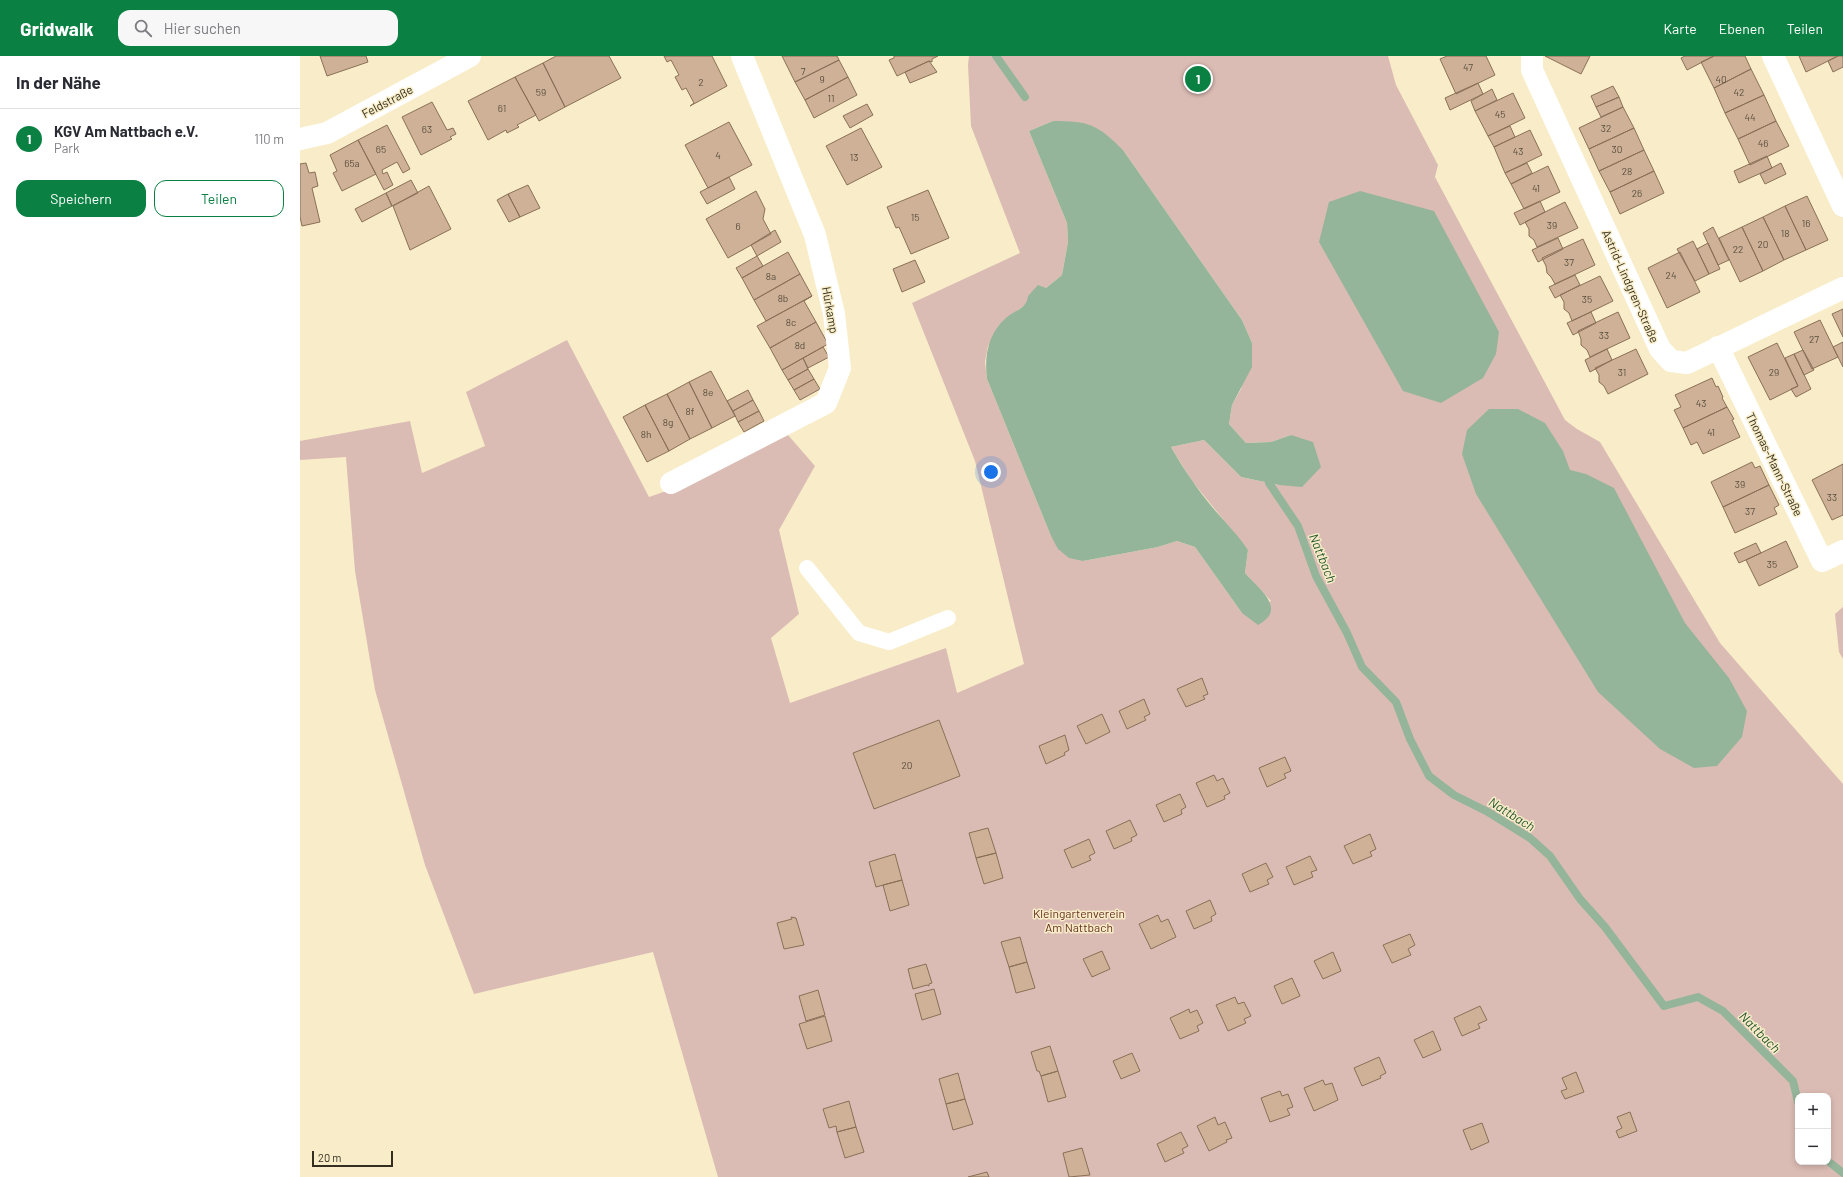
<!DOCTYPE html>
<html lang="de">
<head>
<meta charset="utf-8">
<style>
	:root { --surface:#fff; --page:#f7f7f7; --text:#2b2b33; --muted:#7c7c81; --line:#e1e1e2; --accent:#0b8043 }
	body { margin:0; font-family:Barlow,sans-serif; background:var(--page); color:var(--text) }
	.controls { position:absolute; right:12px; bottom:12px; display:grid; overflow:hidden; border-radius:8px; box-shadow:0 2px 6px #0003 }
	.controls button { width:36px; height:36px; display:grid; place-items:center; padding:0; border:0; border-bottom:1px solid var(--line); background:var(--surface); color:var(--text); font:20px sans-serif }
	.scale { position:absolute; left:12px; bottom:10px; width:81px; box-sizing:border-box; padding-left:4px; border:2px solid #332e20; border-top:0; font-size:11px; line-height:14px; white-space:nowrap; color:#332e20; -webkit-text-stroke:3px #f8edc8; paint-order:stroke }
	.you { position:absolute; left:691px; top:416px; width:14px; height:14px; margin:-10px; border:3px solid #fff; border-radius:50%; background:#1a73e8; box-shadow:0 0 0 6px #1a73e833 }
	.badge { display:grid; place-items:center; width:26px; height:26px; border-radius:50%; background:var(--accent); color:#fff; font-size:13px; font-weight:700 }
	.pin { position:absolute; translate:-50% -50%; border:2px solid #fff; box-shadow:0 1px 4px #0006 }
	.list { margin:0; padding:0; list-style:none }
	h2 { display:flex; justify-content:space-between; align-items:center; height:52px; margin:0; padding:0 16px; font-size:17px }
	h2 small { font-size:13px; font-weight:400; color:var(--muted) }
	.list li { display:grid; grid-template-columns:26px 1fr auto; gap:12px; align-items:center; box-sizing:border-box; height:60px; padding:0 16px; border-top:1px solid var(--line) }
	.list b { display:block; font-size:15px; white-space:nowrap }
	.list p { margin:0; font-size:13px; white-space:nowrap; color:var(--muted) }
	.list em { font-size:13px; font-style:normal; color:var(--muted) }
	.actions { display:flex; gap:8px; padding:12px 16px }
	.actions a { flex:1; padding:9px 0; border:1px solid var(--accent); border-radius:12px; text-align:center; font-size:14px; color:var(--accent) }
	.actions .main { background:var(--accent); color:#fff }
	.icon { flex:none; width:22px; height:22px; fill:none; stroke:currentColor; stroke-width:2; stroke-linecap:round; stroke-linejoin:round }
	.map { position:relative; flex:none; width:1543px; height:1121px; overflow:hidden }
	header { display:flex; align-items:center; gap:24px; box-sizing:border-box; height:56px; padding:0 20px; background:var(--accent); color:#fff }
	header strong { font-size:19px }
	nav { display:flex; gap:22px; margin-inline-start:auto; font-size:14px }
	.search { width:280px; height:36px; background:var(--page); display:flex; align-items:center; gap:10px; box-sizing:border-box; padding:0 14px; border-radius:12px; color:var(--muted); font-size:15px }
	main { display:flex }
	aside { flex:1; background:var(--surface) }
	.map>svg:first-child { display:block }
</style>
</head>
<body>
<header>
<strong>Gridwalk</strong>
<div class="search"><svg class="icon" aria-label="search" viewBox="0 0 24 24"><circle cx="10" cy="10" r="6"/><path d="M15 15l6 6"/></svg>Hier suchen</div>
<nav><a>Karte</a><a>Ebenen</a><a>Teilen</a></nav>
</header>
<main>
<aside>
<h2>In der Nähe<small></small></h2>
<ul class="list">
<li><span class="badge">1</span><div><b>KGV Am Nattbach e.V.</b><p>Park</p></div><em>110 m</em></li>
</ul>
<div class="actions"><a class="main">Speichern</a><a>Teilen</a></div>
</aside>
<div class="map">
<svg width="1543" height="1121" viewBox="0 0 1543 1121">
	<rect width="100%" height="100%" fill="#f8edc8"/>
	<path fill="#dbbcb4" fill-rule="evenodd" d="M 669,0 L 1088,0 L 1096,29 L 1138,109 L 1135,121 L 1265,364 L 1277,373 L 1300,386 L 1420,587 L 1543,728 L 1543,1121 L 418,1121 L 353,896 L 174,938 L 125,809 L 75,634 L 55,515 L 46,401 L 0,404 L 0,385 L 110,365 L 122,417 L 185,390 L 166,336 L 267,284 L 349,441 L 372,433 L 488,379 L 515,410 L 479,474 L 499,558 L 471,582 L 490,647 L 646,592 L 657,637 L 724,608 L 675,405 L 612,247 L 720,197 L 671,70 L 668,9 ZM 753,65 L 823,94 L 942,264 L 952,287 L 941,333 L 932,349 L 929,368 L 946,387 L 971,386 L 991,379 L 979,429 L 941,421 L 904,384 L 871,391 L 892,425 L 948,494 L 945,517 L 971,545 L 942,557 L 895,491 L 877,485 L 858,491 L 783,505 L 751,480 L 687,323 L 685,306 L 688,290 L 707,262 L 721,252 L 762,219 L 768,186 L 767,167 L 729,75 ZM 1498,1040 L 1528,1040 L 1528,1106 L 1498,1106 Z
		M 1543,551 L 1543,603 L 1539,596 L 1535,558 Z"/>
	<path fill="#95b59a" d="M 753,65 C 789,65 797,68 823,94 L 942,264 L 952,287 L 952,311 L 932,349 L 929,368 L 946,387 L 971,386 L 991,379 L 1013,386 L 1021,411 L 1002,431 L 979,429 L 941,421 L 904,384 L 871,391 C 883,412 897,433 913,452 C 925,466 938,479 948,494 L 945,517 C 959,533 988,553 958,569 L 942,557 L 895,491 L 877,485 L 858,491 L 783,505 L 769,502 L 758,493 L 751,480 L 687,323 C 684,300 688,277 707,261 C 716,254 727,252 728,240 L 738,229 L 746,232 L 762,219 L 768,186 L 767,167 L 729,75 Z
		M 1060,135 L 1134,155 L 1199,276 L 1196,298 L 1183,322 L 1141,347 L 1103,335 L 1019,186 L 1029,146 Z
		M 1189,353 L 1218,353 L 1245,367 L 1263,395 L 1270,414 L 1286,418 L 1314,432 L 1385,567 L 1429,622 L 1447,655 L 1442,681 L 1417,710 L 1394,712 L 1360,693 L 1298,636 L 1176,438 L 1162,398 L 1167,374 Z"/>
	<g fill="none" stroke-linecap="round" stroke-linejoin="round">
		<path stroke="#95b59a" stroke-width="8" d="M 696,0 L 725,41
			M 969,427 L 998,470 L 1016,520 L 1047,577 L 1062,611 L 1096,646 L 1110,683 L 1129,720 L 1154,739 L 1188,756 L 1230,782 L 1250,800 L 1280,843 L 1305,871 L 1364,950 L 1398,941 L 1423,955 L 1493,1025 L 1498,1046
			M 1528,1105 L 1543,1117"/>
	</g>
	<path fill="#ceb197" stroke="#8a7057" d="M 20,0 L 66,0 L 68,6 L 27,20 Z
		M 256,0 L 309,0 L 321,22 L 265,51 L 243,7 Z
		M 364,0 L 412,0 L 427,30 L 390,50 L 394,47 L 386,32 L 382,34 L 375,21 L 379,19 L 371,4 L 367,6 Z
		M 482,0 L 537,0 L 539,4 L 495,26 Z
		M 594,0 L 638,0 L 632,3 L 632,6 L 629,5 L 597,20 L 589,4 L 594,2 Z
		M 1147,0 L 1186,0 L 1195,19 L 1156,38 L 1140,3 Z
		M 1245,0 L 1290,0 L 1281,18 Z
		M 1385,0 L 1414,0 L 1387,14 L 1381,2 Z
		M 1414,0 L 1445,0 L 1451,13 L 1414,32 L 1401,6 Z
		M 1499,0 L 1538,0 L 1506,16 Z
		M 1538,0 L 1543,0 L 1543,11 L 1533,16 L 1528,5 Z
		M 539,4 L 548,21 L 505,44 L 495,26 Z
		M 629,5 L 637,16 L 610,27 L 605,16 Z
		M 243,7 L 265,51 L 239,65 L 215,21 Z
		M 1451,13 L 1464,39 L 1425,57 L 1414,32 Z
		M 215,21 L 236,59 L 217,69 L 219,71 L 207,77 L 206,74 L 188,84 L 168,45 Z
		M 548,21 L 557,39 L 514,62 L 505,44 Z
		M 1178,27 L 1183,38 L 1150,54 L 1145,42 Z
		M 1313,30 L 1319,41 L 1296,51 L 1291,40 Z
		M 1192,33 L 1197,44 L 1175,55 L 1171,45 Z
		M 1213,37 L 1225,62 L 1188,80 L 1175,55 Z
		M 1464,39 L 1476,65 L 1438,83 L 1425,57 Z
		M 1319,41 L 1323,51 L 1301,61 L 1296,51 Z
		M 132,46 L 147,74 L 153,72 L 156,78 L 150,81 L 152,83 L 121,99 L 102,61 Z
		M 567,48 L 573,59 L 550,72 L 543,60 Z
		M 1323,51 L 1334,72 L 1289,93 L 1279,72 Z
		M 1476,65 L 1489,90 L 1450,109 L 1438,83 Z
		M 429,66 L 452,109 L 408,132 L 385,89 Z
		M 87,69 L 110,113 L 103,117 L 97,106 L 82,114 L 83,118 L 87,116 L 93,129 L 84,134 L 58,84 Z
		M 1210,70 L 1215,81 L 1194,91 L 1188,80 Z
		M 561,72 L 582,111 L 547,129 L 526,90 Z
		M 1334,72 L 1344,94 L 1299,115 L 1289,93 Z
		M 1230,74 L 1242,99 L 1205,117 L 1194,91 Z
		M 58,84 L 76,118 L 42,135 L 33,117 L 37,115 L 30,99 Z
		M 1344,94 L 1354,115 L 1310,136 L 1299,115 Z
		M 1467,100 L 1472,112 L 1439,127 L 1434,115 Z
		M 6,107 L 9,117 L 15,116 L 18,130 L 12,132 L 20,166 L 2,170 L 0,161 L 0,108 Z
		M 1227,107 L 1232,117 L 1211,128 L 1205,117 Z
		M 1481,107 L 1486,118 L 1465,128 L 1460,118 Z
		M 1248,110 L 1260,136 L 1224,153 L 1211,128 Z
		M 1354,115 L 1364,137 L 1320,158 L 1310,136 Z
		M 429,121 L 435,133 L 407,148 L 400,136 Z
		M 111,124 L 118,137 L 92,150 L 86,137 Z
		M 228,129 L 240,152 L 220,161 L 208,138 Z
		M 129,130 L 151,173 L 110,194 L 93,150 Z
		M 628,134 L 649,182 L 611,198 L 599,171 L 596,172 L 587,151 Z
		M 456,135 L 465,153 L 463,163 L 471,178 L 428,202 L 406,163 Z
		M 86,137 L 92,150 L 62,166 L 55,153 Z
		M 208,138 L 220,161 L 209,166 L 197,144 Z
		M 1507,140 L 1528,184 L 1506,194 L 1485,150 Z
		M 1240,145 L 1245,156 L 1220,169 L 1214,157 Z
		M 1265,146 L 1278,172 L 1237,191 L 1234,184 L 1229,180 L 1229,173 L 1225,166 Z
		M 1485,150 L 1506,194 L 1484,204 L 1463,161 Z
		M 1463,161 L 1484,204 L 1463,215 L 1442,171 Z
		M 1413,171 L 1429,204 L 1418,209 L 1403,177 Z
		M 1442,171 L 1463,215 L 1440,226 L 1419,182 Z
		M 475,174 L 481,186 L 457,200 L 451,189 Z
		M 1258,182 L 1263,193 L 1238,206 L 1232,194 Z
		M 1283,183 L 1295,209 L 1255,228 L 1251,221 L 1247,217 L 1246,210 L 1242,202 Z
		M 1393,185 L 1409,218 L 1395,225 L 1377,193 Z
		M 1408,187 L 1420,213 L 1409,218 L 1397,193 Z
		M 488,196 L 500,218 L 454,244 L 442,222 Z
		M 1380,196 L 1400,236 L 1367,252 L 1348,212 Z
		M 457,200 L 463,210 L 442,222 L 436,212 Z
		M 615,204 L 625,226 L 602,236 L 593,213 Z
		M 500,218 L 512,240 L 466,265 L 454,244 Z
		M 1275,219 L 1280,229 L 1255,242 L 1249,231 Z
		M 1300,220 L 1313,245 L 1272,265 L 1269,257 L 1264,253 L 1264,246 L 1260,239 Z
		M 512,240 L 504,245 L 516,266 L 470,292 L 457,270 Z
		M 1543,253 L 1543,281 L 1532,258 Z
		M 1291,256 L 1296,267 L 1273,279 L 1267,267 Z
		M 1318,256 L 1330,282 L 1290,301 L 1287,294 L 1281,289 L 1281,283 L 1278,275 Z
		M 1520,264 L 1538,301 L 1512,313 L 1494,276 Z
		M 516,266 L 528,288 L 482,314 L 470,292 Z
		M 1543,286 L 1543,311 L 1533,291 Z
		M 1477,287 L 1498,330 L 1470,344 L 1448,301 Z
		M 523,291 L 529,301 L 508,312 L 503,302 Z
		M 1307,293 L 1312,304 L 1290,316 L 1285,304 Z
		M 1336,293 L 1348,318 L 1308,338 L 1304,330 L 1299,326 L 1299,319 L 1295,312 Z
		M 1503,294 L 1514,314 L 1504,319 L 1494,298 Z
		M 1494,298 L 1511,333 L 1496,341 L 1491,333 L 1498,330 L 1485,302 Z
		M 503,302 L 508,313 L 488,324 L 482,314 Z
		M 508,313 L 514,323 L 494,334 L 488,324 Z
		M 411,315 L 435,360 L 412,372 L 389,326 Z
		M 1412,322 L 1416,331 L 1418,330 L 1423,341 L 1422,342 L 1427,351 L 1383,372 L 1374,354 L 1381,351 L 1375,339 Z
		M 514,323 L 520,333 L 500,344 L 494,334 Z
		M 389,326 L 412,372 L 390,383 L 367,338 Z
		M 448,334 L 453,344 L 433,355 L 427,345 Z
		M 367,338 L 390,383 L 369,395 L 345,349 Z
		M 453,344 L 459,355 L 438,366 L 433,355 Z
		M 345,349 L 369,395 L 347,406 L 323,361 Z
		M 1427,351 L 1434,363 L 1432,364 L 1440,381 L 1403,398 L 1397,386 L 1391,389 L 1383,372 Z
		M 459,355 L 464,365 L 444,376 L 438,366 Z
		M 1452,406 L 1455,412 L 1460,410 L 1469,429 L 1423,451 L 1411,426 Z
		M 1543,408 L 1543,459 L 1532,464 L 1512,424 Z
		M 1469,429 L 1479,449 L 1474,452 L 1477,458 L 1435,477 L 1423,451 Z
		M 1486,485 L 1498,511 L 1459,530 L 1446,504 Z
		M 1456,487 L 1461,497 L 1439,507 L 1434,497 Z
		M 902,622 L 908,638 L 903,640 L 905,643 L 886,651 L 877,633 Z
		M 844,643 L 850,658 L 844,661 L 846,664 L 827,673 L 819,655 Z
		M 802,658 L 810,676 L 786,688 L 777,670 Z
		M 639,664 L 660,720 L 574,753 L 553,697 Z
		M 765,679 L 769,694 L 764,697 L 765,699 L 746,708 L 739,690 Z
		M 985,701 L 991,715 L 984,718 L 986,722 L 967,731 L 959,712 Z
		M 914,719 L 917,725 L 923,722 L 930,737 L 924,740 L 925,743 L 907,751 L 896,727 Z
		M 880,738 L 886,751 L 881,754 L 882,758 L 864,766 L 856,749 Z
		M 830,764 L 837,779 L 831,782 L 832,785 L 814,793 L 806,775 Z
		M 688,772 L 696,797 L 676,802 L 669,777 Z
		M 1070,778 L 1076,793 L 1070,796 L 1072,800 L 1053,808 L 1044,790 Z
		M 789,783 L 795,797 L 789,800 L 791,804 L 772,812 L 764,794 Z
		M 696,797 L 703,822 L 684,828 L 676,802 Z
		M 595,798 L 602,824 L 576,831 L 569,806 Z
		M 1010,800 L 1017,814 L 1011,816 L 1013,821 L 994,829 L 986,811 Z
		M 966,807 L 973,821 L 967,824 L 969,828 L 950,836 L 942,818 Z
		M 602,824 L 609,849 L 590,855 L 583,829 Z
		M 910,844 L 916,858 L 911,861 L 912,865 L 894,873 L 886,855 Z
		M 858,859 L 861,866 L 868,863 L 876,881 L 851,893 L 839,868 Z
		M 491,861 L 496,862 L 504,889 L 484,893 L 477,867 L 492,863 Z
		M 1110,878 L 1115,889 L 1108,893 L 1111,899 L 1092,907 L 1083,889 Z
		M 720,881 L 727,906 L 709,911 L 701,886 Z
		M 802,895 L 810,913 L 792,921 L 783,903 Z
		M 1033,896 L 1041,915 L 1023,923 L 1014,905 Z
		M 727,906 L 735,932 L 716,937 L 709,911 Z
		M 626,908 L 632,927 L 629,928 L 629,930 L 627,929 L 613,933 L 608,913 Z
		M 992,922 L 1000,940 L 982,948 L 974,930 Z
		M 634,933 L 641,958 L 622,964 L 615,938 Z
		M 518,934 L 525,959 L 506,965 L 499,940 Z
		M 935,941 L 938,948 L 944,946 L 951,960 L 944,963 L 946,967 L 928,975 L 916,949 Z
		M 1180,950 L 1187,964 L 1178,968 L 1180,972 L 1162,980 L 1154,962 Z
		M 889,953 L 890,957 L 897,954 L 903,967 L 897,970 L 899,975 L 880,983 L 870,962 Z
		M 525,960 L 532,985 L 507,993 L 499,968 Z
		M 1133,975 L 1141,994 L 1123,1002 L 1114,984 Z
		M 750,990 L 758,1015 L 741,1020 L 739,1015 L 737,1015 L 731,996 Z
		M 832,997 L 840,1015 L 821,1023 L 813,1005 Z
		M 1079,1001 L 1086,1017 L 1080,1020 L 1081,1022 L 1062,1030 L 1054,1012 Z
		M 758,1015 L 766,1041 L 748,1046 L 741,1020 Z
		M 1276,1016 L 1284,1036 L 1265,1043 L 1261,1035 L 1267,1033 L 1262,1022 Z
		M 658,1017 L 665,1043 L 646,1048 L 639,1023 Z
		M 1023,1024 L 1025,1029 L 1032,1027 L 1038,1044 L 1014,1055 L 1004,1032 Z
		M 980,1035 L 982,1040 L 988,1038 L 993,1051 L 987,1053 L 990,1059 L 970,1066 L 961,1042 Z
		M 665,1043 L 673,1068 L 653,1074 L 646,1048 Z
		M 549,1045 L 556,1071 L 537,1076 L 536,1070 L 529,1072 L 523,1053 Z
		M 1330,1056 L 1337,1075 L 1319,1082 L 1316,1075 L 1322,1072 L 1317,1061 Z
		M 915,1061 L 918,1069 L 925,1066 L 932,1082 L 926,1084 L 927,1086 L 909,1095 L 897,1070 Z
		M 1182,1067 L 1189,1086 L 1171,1094 L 1163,1074 Z
		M 556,1071 L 564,1096 L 545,1102 L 537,1076 Z
		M 881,1076 L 888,1090 L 882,1093 L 884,1097 L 865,1106 L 857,1088 Z
		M 782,1092 L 790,1119 L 769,1121 L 763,1097 Z
		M 687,1116 L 689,1121 L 668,1121 Z"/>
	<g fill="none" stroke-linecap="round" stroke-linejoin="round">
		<path stroke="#fff" stroke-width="16" d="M 507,512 L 559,577 L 589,586 L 648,562"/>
		<path stroke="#fff" stroke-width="22" d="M 1232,0 L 1232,14 L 1360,293 L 1371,305 L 1387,307 L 1543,232
			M 1473,0 L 1543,150
			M 0,83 L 27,77 L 170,0
			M 1418,291 L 1522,505 L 1543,495
			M 371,427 L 526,347 L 540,312 L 534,258 L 515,179 L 442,0"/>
	</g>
	<g text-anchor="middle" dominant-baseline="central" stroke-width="3" stroke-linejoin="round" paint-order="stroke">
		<g font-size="10" fill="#5a4f3e">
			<text x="1168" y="11">47</text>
			<text x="503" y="15">7</text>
			<text x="522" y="23">9</text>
			<text x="1421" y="23">40</text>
			<text x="401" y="26">2</text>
			<text x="241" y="36">59</text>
			<text x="1439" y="36">42</text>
			<text x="531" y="42">11</text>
			<text x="202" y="52">61</text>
			<text x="1200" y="58">45</text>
			<text x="1450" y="61">44</text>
			<text x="1306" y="72">32</text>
			<text x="127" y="73">63</text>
			<text x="1463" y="87">46</text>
			<text x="81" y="93">65</text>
			<text x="1317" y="93">30</text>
			<text x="1218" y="95">43</text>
			<text x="418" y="99">4</text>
			<text x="554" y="101">13</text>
			<text x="52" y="107">65a</text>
			<text x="1327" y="115">28</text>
			<text x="1236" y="132">41</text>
			<text x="1337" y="137">26</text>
			<text x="615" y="161">15</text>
			<text x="1506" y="167">16</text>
			<text x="1252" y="169">39</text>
			<text x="438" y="170">6</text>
			<text x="1485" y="177">18</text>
			<text x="1463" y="188">20</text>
			<text x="1438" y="193">22</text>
			<text x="1269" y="206">37</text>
			<text x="1371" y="219">24</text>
			<text x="471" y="220">8a</text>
			<text x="483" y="242">8b</text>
			<text x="1287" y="243">35</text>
			<text x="491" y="266">8c</text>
			<text x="1304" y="279">33</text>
			<text x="1514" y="283">27</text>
			<text x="500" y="289">8d</text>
			<text x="1322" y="316">31</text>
			<text x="1474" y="316">29</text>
			<text x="408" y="336">8e</text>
			<text x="1401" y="347">43</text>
			<text x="390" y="355">8f</text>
			<text x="368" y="366">8g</text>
			<text x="1411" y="376">41</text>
			<text x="346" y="378">8h</text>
			<text x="1440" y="428">39</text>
			<text x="1532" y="441">33</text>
			<text x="1450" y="455">37</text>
			<text x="1472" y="508">35</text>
			<text x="607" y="709">20</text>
		</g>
		<g font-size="12" fill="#332e20" stroke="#f8edc8">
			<text transform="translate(87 45) rotate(-28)">Feldstraße</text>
			<text transform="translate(1331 230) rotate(66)">Astrid-Lindgren-Straße</text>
			<text transform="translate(531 254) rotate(80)">Hürkamp</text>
			<text transform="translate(1475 408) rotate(64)">Thomas-Mann-Straße</text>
		</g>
		<g font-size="12" fill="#652f20" stroke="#f8edc8">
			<text x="779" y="857">Kleingartenverein<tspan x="779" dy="14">Am Nattbach</tspan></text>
		</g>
		<g font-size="13" font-style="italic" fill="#265732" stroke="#f8edc8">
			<text transform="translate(1023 502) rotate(68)">Nattbach</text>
			<text transform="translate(1212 758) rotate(32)">Nattbach</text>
			<text transform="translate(1460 976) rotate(45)">Nattbach</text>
		</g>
	</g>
</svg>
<div class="controls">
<button>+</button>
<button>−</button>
</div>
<div class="scale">20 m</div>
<div class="you"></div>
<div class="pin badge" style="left:898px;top:23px">1</div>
</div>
</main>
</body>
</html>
